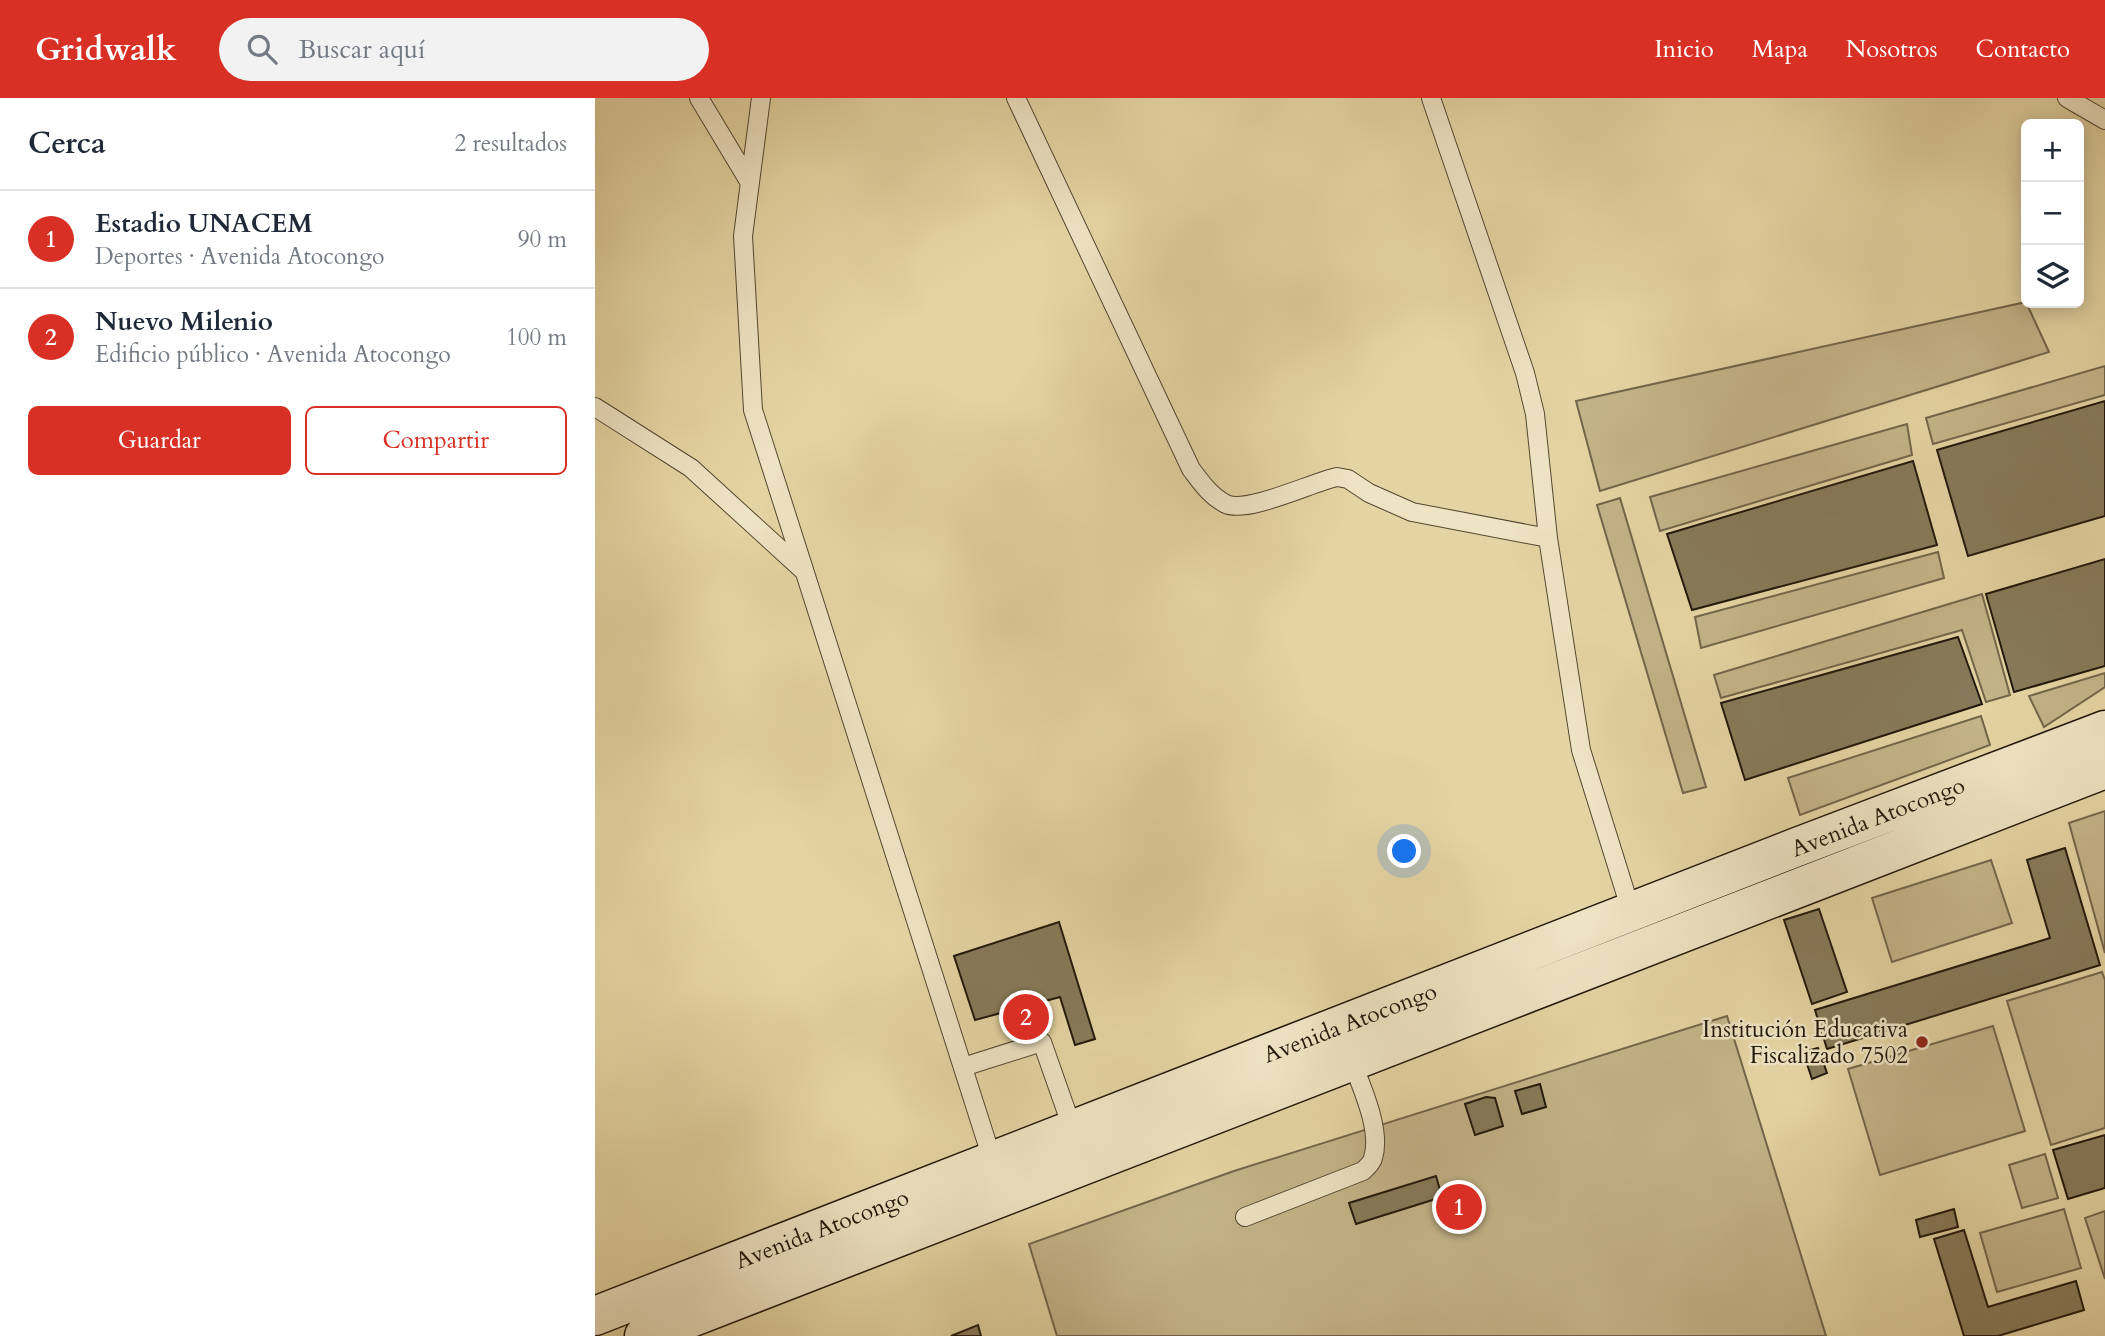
<!DOCTYPE html>
<html lang="es">
<head>
<meta charset="utf-8">
<style>
	:root { --surface:#fff; --page:#f2f2f3; --text:#1f2937; --muted:#747a83; --line:#e0e1e3; --accent:#d93025 }
	body { margin:0; font-family:Cardo,serif; background:var(--page); color:var(--text) }
	.controls { position:absolute; right:21px; top:21px; display:grid; overflow:hidden; border-radius:10px; box-shadow:0 4px 18px #0003 }
	.controls button { width:63px; height:63px; display:grid; place-items:center; padding:0; border:0; border-bottom:2px solid var(--line); background:var(--surface); color:var(--text); font:35px sans-serif }
	.you { position:absolute; left:810px; top:754px; width:24px; height:24px; margin:-18px; border:5px solid #fff; border-radius:50%; background:#1a73e8; box-shadow:0 0 0 10px #1a73e833 }
	.badge { display:grid; place-items:center; width:46px; height:46px; border-radius:50%; background:var(--accent); color:#fff; font-size:23px; font-weight:700 }
	.pin { position:absolute; translate:-50% -50%; border:4px solid #fff; box-shadow:0 2px 7px #0006 }
	.list { margin:0; padding:0; list-style:none }
	h2 { display:flex; justify-content:space-between; align-items:center; height:91px; margin:0; padding:0 28px; font-size:30px }
	h2 small { font-size:23px; font-weight:400; color:var(--muted) }
	.list li { display:grid; grid-template-columns:46px 1fr auto; gap:21px; align-items:center; box-sizing:border-box; height:98px; padding:0 28px; border-top:2px solid var(--line) }
	.list b { display:block; font-size:26px; white-space:nowrap }
	.list p { margin:0; font-size:23px; white-space:nowrap; color:var(--muted) }
	.list em { font-size:23px; font-style:normal; color:var(--muted) }
	.actions { display:flex; gap:14px; padding:21px 28px }
	.actions a { flex:1; padding:16px 0; border:2px solid var(--accent); border-radius:10px; text-align:center; font-size:24px; color:var(--accent) }
	.actions .main { background:var(--accent); color:#fff }
	.icon { flex:none; width:38px; height:38px; fill:none; stroke:currentColor; stroke-width:2; stroke-linecap:round; stroke-linejoin:round }
	.map { position:relative; flex:none; width:1510px; height:1238px; overflow:hidden }
	header { display:flex; align-items:center; gap:42px; box-sizing:border-box; height:98px; padding:0 35px; background:var(--accent); color:#fff }
	header strong { font-size:33px }
	nav { display:flex; gap:38px; margin-inline-start:auto; font-size:24px }
	.search { width:490px; height:63px; background:var(--page); display:flex; align-items:center; gap:18px; box-sizing:border-box; padding:0 24px; border-radius:38px; color:var(--muted); font-size:26px }
	main { display:flex }
	aside { flex:1; background:var(--surface) }
	.map>svg:first-child { display:block }
</style>
</head>
<body>
<header>
<strong>Gridwalk</strong>
<div class="search"><svg class="icon" aria-label="search" viewBox="0 0 24 24"><circle cx="10" cy="10" r="6"/><path d="M15 15l6 6"/></svg>Buscar aquí</div>
<nav><a>Inicio</a><a>Mapa</a><a>Nosotros</a><a>Contacto</a></nav>
</header>
<main>
<aside>
<h2>Cerca<small>2 resultados</small></h2>
<ul class="list">
<li><span class="badge">1</span><div><b>Estadio UNACEM</b><p>Deportes · Avenida Atocongo</p></div><em>90 m</em></li>
<li><span class="badge">2</span><div><b>Nuevo Milenio</b><p>Edificio público · Avenida Atocongo</p></div><em>100 m</em></li>
</ul>
<div class="actions"><a class="main">Guardar</a><a>Compartir</a></div>
</aside>
<div class="map">
<svg width="1510" height="1238" viewBox="0 0 1510 1238">
	<rect width="100%" height="100%" fill="#e5d4a3"/>
	<filter id="stains"><feTurbulence type="fractalNoise" baseFrequency=".00286" numOctaves="4"/><feColorMatrix values="0 0 0 0 .2 0 0 0 0 .09 0 0 0 0 .02 0 0 0 .5 -.17"/></filter>
	<radialGradient id="worn" r=".72"><stop offset=".6" stop-color="#630" stop-opacity="0"/><stop offset="1" stop-color="#630" stop-opacity=".3"/></radialGradient>
	<path fill="#c4b489" stroke="#72664a" stroke-width="2" d="M 1431,204 L 1454,254 L 1005,393 L 981,303 Z
		M 1510,268 L 1510,297 L 1338,346 L 1331,320 Z
		M 1312,326 L 1317,357 L 1065,433 L 1055,399 Z
		M 1025,400 L 1111,689 L 1088,695 L 1002,407 Z
		M 1343,454 L 1349,480 L 1106,550 L 1100,519 Z
		M 1387,496 L 1415,597 L 1391,604 L 1367,532 L 1126,600 L 1119,577 Z
		M 1510,575 L 1510,589 L 1449,629 L 1434,598 Z
		M 1386,618 L 1395,647 L 1205,717 L 1193,680 Z
		M 1510,713 L 1510,855 L 1474,725 Z
		M 1396,762 L 1417,825 L 1297,864 L 1277,800 Z
		M 1507,874 L 1510,882 L 1510,1030 L 1456,1047 L 1412,903 Z
		M 1132,918 L 1231,1238 L 462,1238 L 434,1146 L 639,1073 Z
		M 1398,928 L 1430,1033 L 1285,1077 L 1253,971 Z
		M 1450,1056 L 1463,1100 L 1427,1110 L 1414,1067 Z
		M 1469,1111 L 1486,1170 L 1402,1194 L 1385,1135 Z
		M 1510,1113 L 1510,1181 L 1490,1120 Z"/>
	<path fill="#877a5a" stroke="#21180b" stroke-width="2" d="M 1510,303 L 1510,418 L 1373,458 L 1342,352 Z
		M 1318,363 L 1342,447 L 1097,512 L 1072,436 Z
		M 1510,461 L 1510,568 L 1419,594 L 1391,496 Z
		M 1363,539 L 1387,606 L 1150,682 L 1126,605 Z
		M 1470,750 L 1505,867 L 1232,951 L 1220,912 L 1455,840 L 1432,762 Z
		M 1224,811 L 1252,894 L 1217,906 L 1189,822 Z
		M 464,824 L 500,941 L 480,947 L 465,899 L 380,922 L 359,858 Z
		M 1223,950 L 1232,975 L 1217,981 L 1208,954 Z
		M 945,986 L 951,1009 L 927,1016 L 920,993 Z
		M 891,999 L 900,1000 L 908,1028 L 880,1037 L 870,1006 Z
		M 1510,1037 L 1510,1090 L 1473,1101 L 1458,1052 Z
		M 841,1078 L 847,1099 L 761,1126 L 754,1105 Z
		M 1359,1111 L 1363,1129 L 1325,1139 L 1321,1122 Z
		M 1369,1132 L 1393,1209 L 1481,1183 L 1489,1212 L 1403,1238 L 1369,1238 L 1339,1141 Z
		M 383,1227 L 386,1238 L 356,1238 Z"/>
	<g fill="none" stroke-linecap="round" stroke-linejoin="round">
		<defs>
			<path id="lane" d="M 104,0 L 155,85
				M 166,0 L 148,138 L 158,312 L 399,1067
				M 421,0 L 596,371 C 606,384 615,398 631,406 C 652,416 718,384 742,379 L 753,381 L 774,395 L 817,414 L 953,440
				M 836,0 L 930,275 L 940,316 L 953,440 L 986,652 L 1037,816
				M 1472,0 L 1510,22
				M 0,309 L 96,370 L 209,473
				M 368,969 L 447,944 L 479,1035
				M 650,1119 L 768,1073 C 772,1069 777,1065 778,1060 C 787,1032 766,988 756,961"/>
			<path id="secondary" d="M 0,1218 L 1202,749 L 1510,632
				M 49,1238 L 1510,671"/>
		</defs>
		<use href="#lane" stroke="#524731" stroke-width="20"/>
		<use href="#secondary" stroke="#21180b" stroke-width="41"/>
		<use href="#lane" stroke="#eee3c3" stroke-width="18"/>
		<use href="#secondary" stroke="#eee3c3" stroke-width="38"/>
	</g>
	<circle fill="#8f2418" stroke="#eee3c3" stroke-width="2.5" cx="1327" cy="944" r="7"/>
	<g text-anchor="middle" dominant-baseline="central" stroke-width="5" stroke-linejoin="round" paint-order="stroke">
		<g font-size="23" fill="#21180b" stroke="#eee3c3">
			<text transform="translate(1283 719) rotate(-21)">Avenida Atocongo</text>
			<text transform="translate(755 925) rotate(-21)">Avenida Atocongo</text>
			<text transform="translate(227 1131) rotate(-21)">Avenida Atocongo</text>
		</g>
		<g font-size="23" fill="#21180b" stroke="#eee3c3" text-anchor="end">
			<text x="1313" y="931">Institución Educativa<tspan x="1313" dy="26">Fiscalizado 7502</tspan></text>
		</g>
	</g>
	<rect width="100%" height="100%" filter="url(#stains)"/>
	<rect width="100%" height="100%" fill="url(#worn)"/>
</svg>
<div class="controls">
<button>+</button>
<button>−</button>
<button><svg class="icon" aria-label="layers" viewBox="0 0 24 24"><path d="M12 4l9 5-9 5-9-5zM3 14l9 5 9-5"/></svg></button>
</div>
<div class="you"></div>
<div class="pin badge" style="left:864px;top:1109px">1</div>
<div class="pin badge" style="left:431px;top:919px">2</div>
</div>
</main>
</body>
</html>
